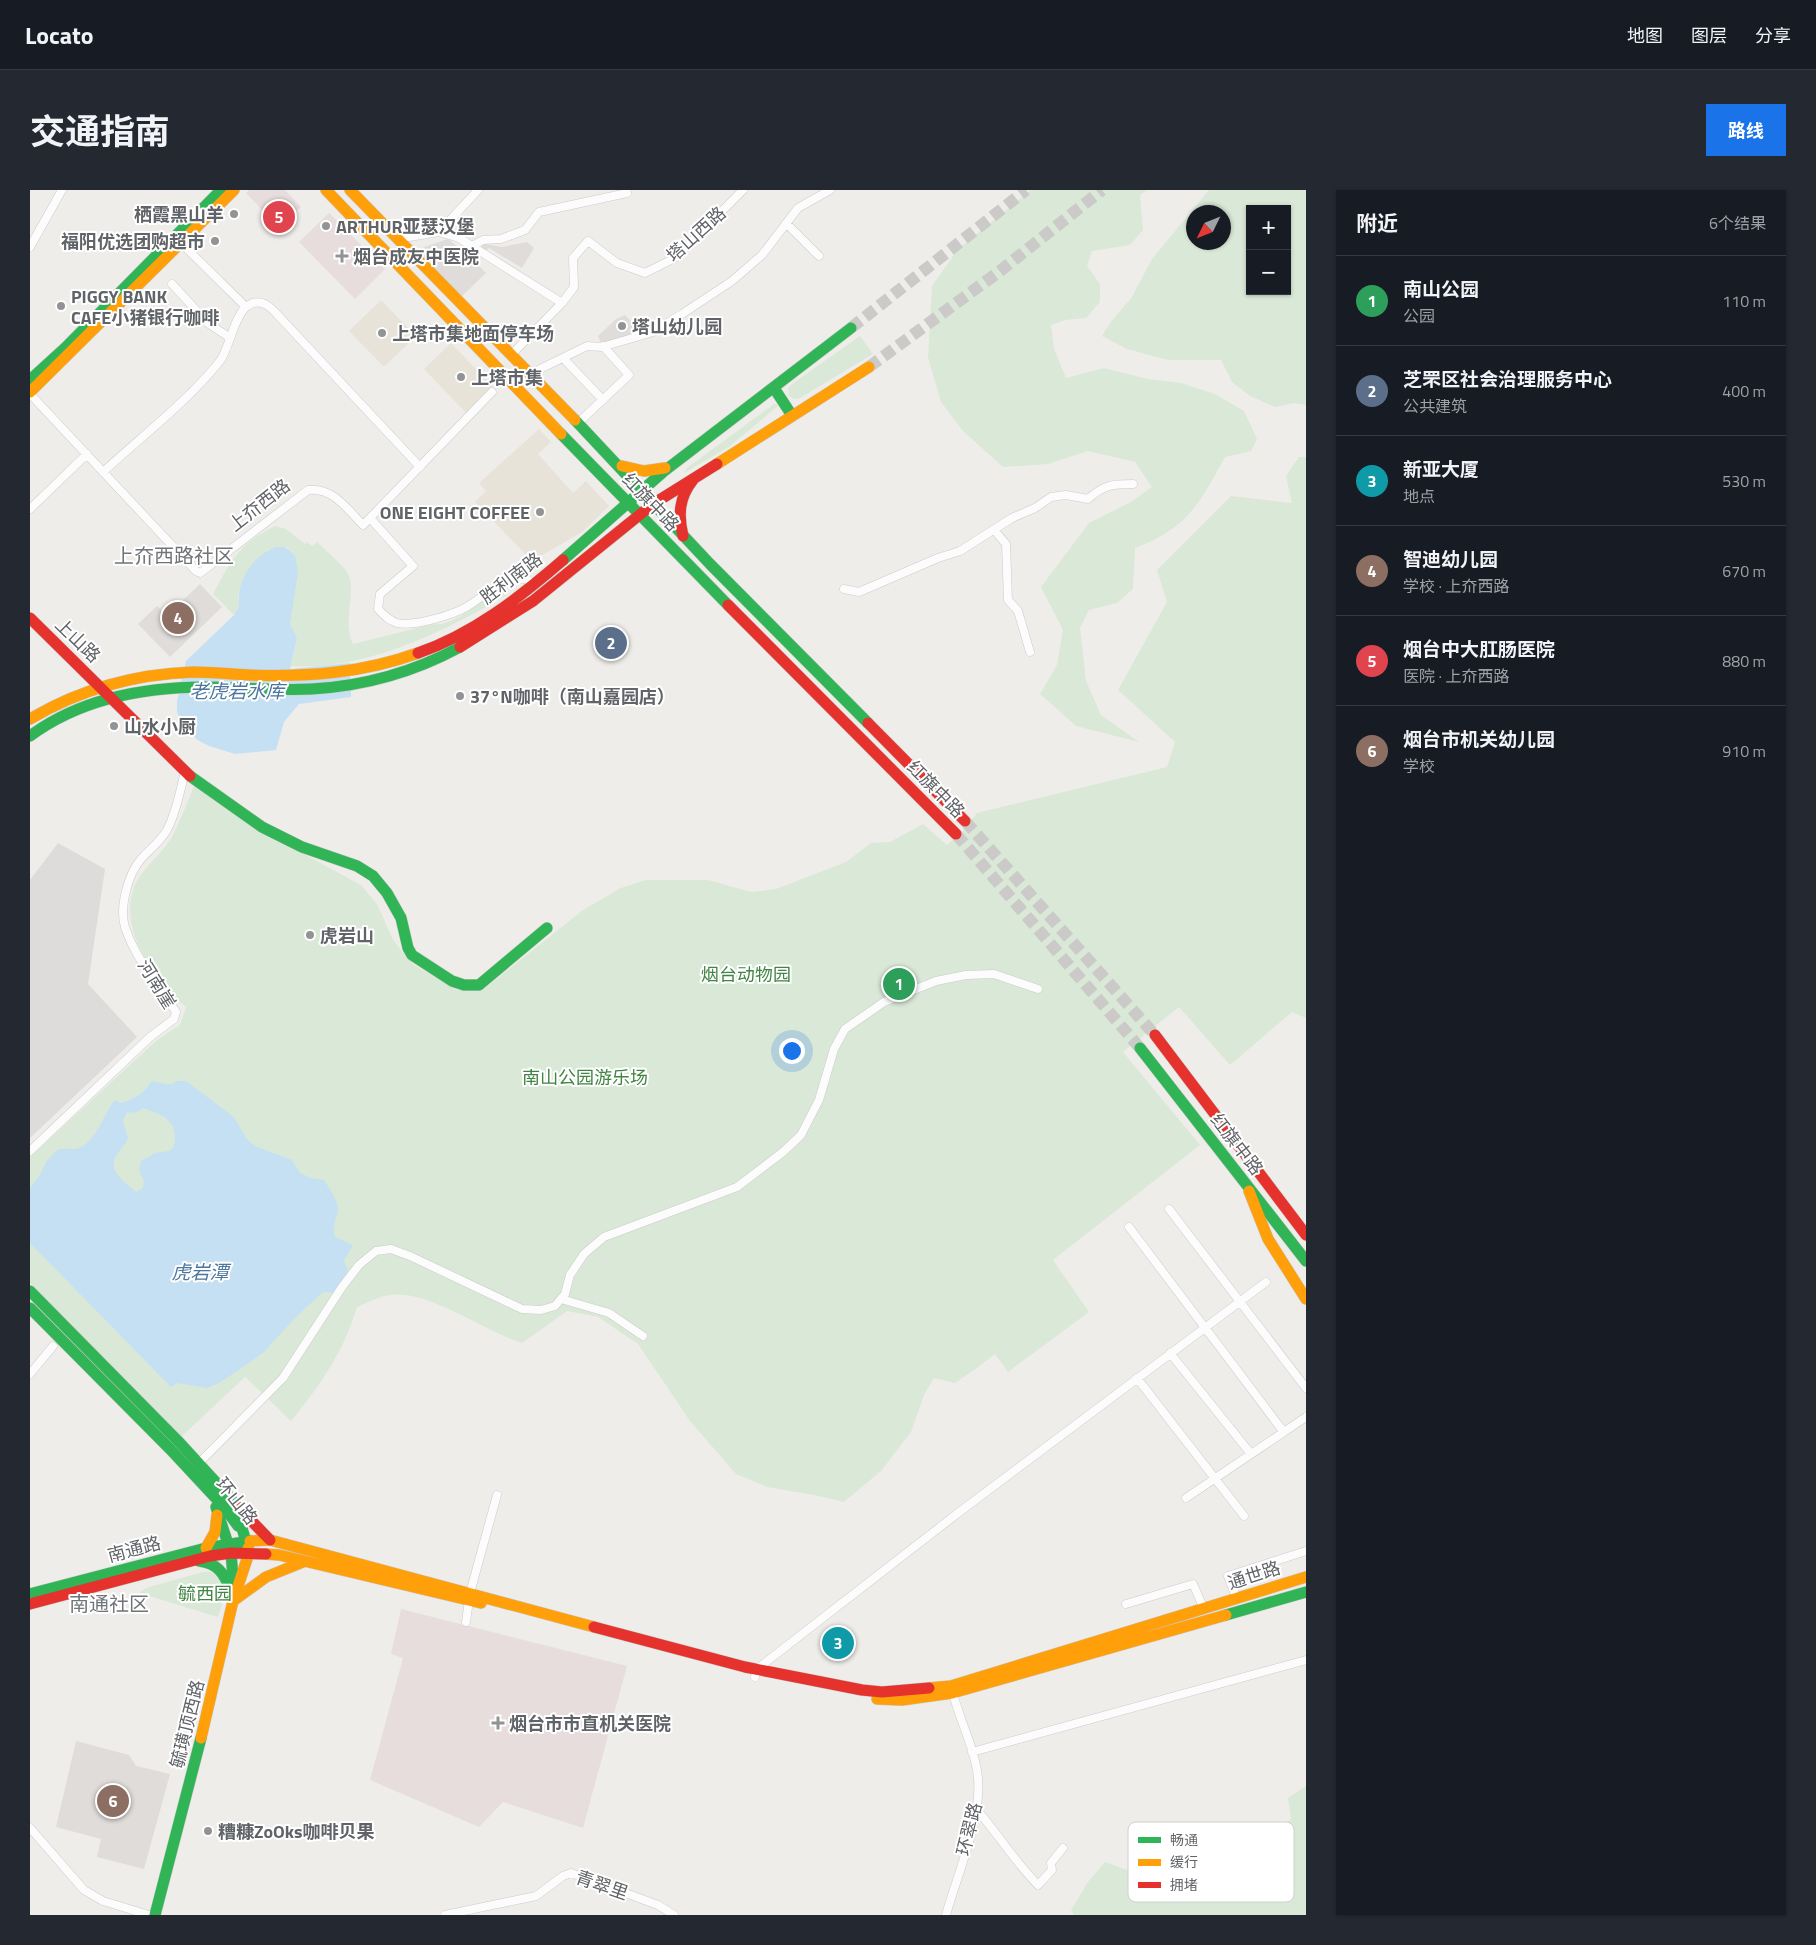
<!DOCTYPE html>
<html lang="zh">
<head>
<meta charset="utf-8">
<style>
	:root { --surface:#171b24; --page:#242831; --text:#f1f3f6; --muted:#9ea1a6; --line:#363941; --accent:#1a73e8 }
	body { margin:0; font-family:"Titillium Web","Noto Sans SC",sans-serif; background:var(--page); color:var(--text) }
	.controls { position:absolute; right:15px; top:15px; display:grid; overflow:hidden; border-radius:0px; box-shadow:0 1px 4px #0004 }
	.controls button { width:45px; height:45px; display:grid; place-items:center; padding:0; border:0; border-bottom:1px solid var(--line); background:var(--surface); color:var(--text); font:25px sans-serif }
	.compass { position:absolute; left:1156px; top:15px; width:45px; height:45px; border-radius:50%; background:var(--surface); box-shadow:0 1px 4px #0004; rotate:227deg }
	.you { position:absolute; left:761px; top:860px; width:18px; height:18px; margin:-12px; border:4px solid #fff; border-radius:50%; background:#1a73e8; box-shadow:0 0 0 8px #1a73e833 }
	.badge { display:grid; place-items:center; width:32px; height:32px; border-radius:50%; background:var(--accent); color:#fff; font-size:16px; font-weight:700 }
	.pin { position:absolute; translate:-50% -50%; border:2px solid #fff; box-shadow:0 1px 5px #0006 }
	.list { margin:0; padding:0; list-style:none }
	h2 { display:flex; justify-content:space-between; align-items:center; height:65px; margin:0; padding:0 20px; font-size:21px }
	h2 small { font-size:16px; font-weight:400; color:var(--muted) }
	.list li { display:grid; grid-template-columns:32px 1fr auto; gap:15px; align-items:center; box-sizing:border-box; height:90px; padding:0 20px; border-top:1px solid var(--line) }
	.list b { display:block; font-size:19px; white-space:nowrap }
	.list p { margin:0; font-size:16px; white-space:nowrap; color:var(--muted) }
	.list em { font-size:16px; font-style:normal; color:var(--muted) }
	.map { position:relative; flex:none; width:1276px; height:1725px; overflow:hidden; border-radius:0px }
	header { display:flex; align-items:center; gap:30px; box-sizing:border-box; height:70px; padding:0 25px; background:var(--surface); border-bottom:1px solid var(--line) }
	header strong { font-size:24px }
	nav { display:flex; gap:28px; margin-inline-start:auto; font-size:18px }
	.intro { display:flex; align-items:center; justify-content:space-between; box-sizing:border-box; height:120px; padding:0 30px }
	h1 { margin:0; font-size:35px }
	.button { padding:12px 22px; border-radius:0px; background:var(--accent); color:#fff; font-size:18px; font-weight:700 }
	main { display:flex; gap:30px; padding:0 30px }
	aside { flex:1; background:var(--surface); border-radius:0px; box-shadow:0 1px 4px #0004 }
	.map>svg:first-child { display:block }
</style>
</head>
<body>
<header>
<strong>Locato</strong>
<nav><a>地图</a><a>图层</a><a>分享</a></nav>
</header>
<div class="intro"><h1>交通指南</h1><a class="button">路线</a></div>
<main>
<div class="map">
<svg width="1276" height="1725" viewBox="0 0 1276 1725">
	<rect width="100%" height="100%" fill="#efedea"/>
	<path fill="#e7e3d9" d="M 351,110 L 386,146 L 354,177 L 319,141 Z
		M 421,153 L 464,198 L 437,224 L 394,179 Z
		M 509,239 L 521,252 L 508,264 L 543,303 L 556,291 L 579,316 L 552,342 L 502,371 L 445,312 L 456,301 L 449,293 Z"/>
	<path fill="#dedcdb" d="M 28,653 L 75,679 L 58,794 L 107,847 L 0,948 L 0,690 Z"/>
	<path fill="#dfdcd9" d="M 418,49 L 439,66 L 455,54 L 472,57 L 497,52 L 504,58 L 492,78 L 459,58 L 445,72 L 456,83 L 432,106 L 386,60 Z
		M 595,125 L 612,143 L 572,155 L 568,146 L 586,129 Z
		M 170,394 L 192,417 L 140,467 L 108,434 L 127,416 L 132,421 L 144,409 L 149,414 Z
		M 46,1551 L 99,1565 L 106,1576 L 140,1584 L 114,1679 L 67,1667 L 71,1649 L 26,1637 Z"/>
	<path fill="#e6dddc" d="M 219,0 L 255,0 L 271,17 L 249,37 L 216,3 Z
		M 299,23 L 355,79 L 325,109 L 269,52 Z
		M 371,1419 L 597,1476 L 553,1638 L 473,1612 L 449,1637 L 340,1590 L 373,1468 L 361,1464 Z"/>
	<path fill="#dae8d7" fill-rule="evenodd" d="M 1001,0 L 1117,0 L 1110,5 L 1113,40 L 1100,55 L 1062,61 L 1057,76 L 1070,94 L 1070,112 L 1056,128 L 1035,130 L 1021,135 L 1024,159 L 1036,188 L 1074,178 L 1118,189 L 1151,193 L 1185,204 L 1214,221 L 1227,249 L 1221,261 L 1195,267 C 1169,314 1158,338 1105,358 L 1103,399 L 1087,413 L 1059,420 L 1050,438 L 1056,491 L 1071,525 L 1109,552 L 1046,536 L 1010,504 L 1027,475 L 1033,440 L 1011,397 L 1059,333 L 1101,312 L 1122,297 L 1105,272 L 1058,261 L 1018,274 L 973,277 L 933,241 L 911,212 L 898,167 L 902,96 L 928,59 Z
		M 1179,0 L 1276,0 L 1276,215 L 1264,213 L 1245,217 L 1220,206 L 1202,192 L 1191,170 L 1138,170 L 1097,159 L 1072,146 L 1080,133 L 1102,107 L 1122,69 ZM 1220,19 L 1257,19 L 1257,101 L 1220,101 ZM 1164,22 L 1194,22 L 1194,52 L 1164,52 Z
		M 830,146 L 843,164 L 770,208 L 764,209 L 759,206 L 758,198 L 762,194 Z
		M 744,214 L 748,215 L 747,217 L 699,257 L 654,283 L 657,278 Z
		M 1269,267 L 1276,267 L 1276,828 L 1262,822 L 1200,875 L 1149,817 L 1093,862 L 1170,955 L 1023,1070 L 1059,1122 L 978,1182 L 965,1164 L 947,1178 L 925,1193 L 904,1188 L 894,1205 L 881,1242 L 851,1281 L 814,1312 L 784,1305 L 737,1297 L 706,1284 L 660,1231 L 608,1154 L 568,1127 L 537,1121 L 492,1153 C 453,1141 400,1100 360,1105 C 349,1106 337,1113 327,1117 C 314,1161 290,1196 261,1231 L 215,1187 L 151,1247 L 0,1093 L 0,967 L 127,850 L 150,835 L 156,817 C 125,792 86,737 105,695 C 113,677 130,666 140,650 C 150,633 157,612 165,594 L 222,636 L 331,695 L 347,714 L 362,748 L 373,763 L 384,775 L 427,800 L 454,799 L 553,720 L 591,698 L 616,690 L 678,690 L 721,702 L 746,699 L 816,672 L 841,653 L 860,652 L 893,634 L 917,655 L 933,641 L 947,623 L 1137,577 L 1145,552 L 1088,500 L 1137,412 L 1127,380 L 1201,306 L 1262,313 L 1256,286 Z
		M 245,336 L 256,339 L 275,354 L 277,352 L 282,356 L 287,352 C 294,359 316,377 319,386 C 326,405 312,430 323,454 L 404,434 C 423,437 456,408 471,397 L 478,404 C 416,441 335,481 261,476 L 267,448 L 260,434 L 264,403 L 265,365 L 256,357 L 245,357 L 238,360 L 208,404 L 209,417 L 204,425 L 183,404 C 202,369 209,354 245,336 Z
		M 173,1382 L 181,1382 C 200,1395 194,1408 188,1427 L 109,1403 L 116,1398 Z
		M 1276,1596 L 1276,1725 L 1044,1725 L 1041,1720 L 1058,1692 L 1075,1672 L 1116,1687 L 1202,1653 L 1241,1645 L 1261,1629 L 1258,1608 Z"/>
	<path fill="#c5e0f2" fill-rule="evenodd" d="M 245,357 L 255,357 L 265,365 L 268,382 L 260,434 L 267,448 L 260,479 L 320,473 L 321,507 L 269,514 L 254,532 L 246,560 L 205,564 L 179,556 L 166,549 L 151,531 L 147,522 L 147,511 L 156,471 L 204,425 L 209,417 C 206,391 221,368 245,357 Z
		M 122,891 L 135,894 L 143,894 L 146,891 L 156,891 L 204,927 L 217,949 L 225,956 L 262,970 L 270,983 L 281,988 L 294,990 C 299,998 308,1010 308,1020 C 307,1032 301,1032 305,1047 L 323,1055 L 314,1071 L 318,1080 L 305,1103 L 293,1102 L 264,1129 L 233,1163 L 191,1192 L 177,1198 L 147,1193 L 141,1197 L 0,1053 L 0,998 L 10,985 L 16,972 L 28,959 C 34,958 43,960 49,958 C 67,951 73,924 85,910 L 92,913 C 106,908 114,903 122,891 ZM 114,918 L 135,927 L 143,936 L 145,948 L 144,957 L 139,961 L 125,963 L 111,971 L 109,980 L 114,991 L 113,998 L 106,1002 C 97,993 79,984 85,968 C 88,961 95,956 98,948 L 93,932 L 96,923 L 107,922 Z"/>
	<g fill="none" stroke-linecap="round" stroke-linejoin="round">
		<path stroke="#cbcac9" stroke-width="12" stroke-dasharray="12 6" stroke-linecap="butt" d="M 821,138 L 996,0
			M 839,177 L 970,81 L 1072,0
			M 935,631 L 1125,845
			M 926,644 L 1110,858"/>
		<defs>
			<path id="street" d="M 756,33 L 789,66
				M 409,42 L 448,0
				M 367,49 L 409,42 L 429,48 L 532,113
				M 148,50 L 216,117
				M 442,56 L 453,50 L 471,49 L 495,40 L 509,22 L 597,3
				M 0,57 L 32,0
				M 142,94 L 179,134 L 199,147
				M 481,165 L 532,113 L 544,97 L 543,68 L 558,51 L 587,73 L 615,83 L 645,68 L 713,0
				M 534,169 L 573,210
				M 502,187 L 510,179 L 557,156 L 572,157 L 623,142 L 652,124 L 702,91 L 732,65 L 768,18 L 800,0
				M 0,204 L 166,381 L 170,383 L 174,380 L 278,300 C 303,297 317,319 333,335 L 340,328 L 383,376 L 350,404 L 348,419 C 354,425 358,430 367,433 C 382,437 424,425 438,416 C 459,403 469,389 496,389 L 504,395
				M 548,233 L 599,185 L 573,156
				M 73,282 C 112,246 157,212 190,171 C 199,159 204,127 216,117 C 226,109 235,112 243,120 L 390,277
				M 0,319 L 57,264
				M 340,328 L 462,202
				M 964,340 L 976,354 L 978,410 L 988,421 L 1000,462
				M 814,399 L 829,402 L 908,368 L 930,361 L 982,328 L 1005,318 L 1021,307 L 1036,305 L 1058,309 C 1074,295 1081,294 1103,294
				M 0,961 L 120,847 L 144,829 L 146,822 C 128,795 105,768 95,737 C 89,718 98,684 111,669 C 120,659 130,652 137,640 C 146,624 150,601 155,582
				M 1139,1019 L 1276,1198
				M 1099,1037 L 1253,1241
				M 531,1109 L 579,1123 L 613,1146
				M 1140,1163 L 1221,1264
				M 0,1184 L 23,1156
				M 1107,1188 L 1214,1326
				M 169,1273 L 253,1188 L 312,1097 L 329,1075 L 346,1061 L 361,1059 L 380,1066 L 492,1119 L 511,1120 L 525,1116 L 535,1104 L 540,1085 L 554,1064 L 574,1047 L 707,997 L 753,962 L 771,945 L 789,910 L 804,859 L 815,839 L 854,812 L 906,791 L 936,785 L 964,784 L 1008,799
				M 1156,1308 L 1276,1227
				M 1207,1409 L 1198,1386 L 1276,1361
				M 1096,1414 L 1163,1394 L 1174,1419
				M 436,1432 L 440,1403 L 467,1305
				M 725,1487 L 727,1479 L 928,1323 L 1236,1092
				M 942,1562 L 1276,1470
				M 947,1620 C 969,1645 984,1671 1008,1695 L 1022,1680 L 1021,1673 L 1033,1658
				M 0,1638 L 54,1700 L 73,1711 L 119,1725
				M 415,1725 L 506,1706 L 533,1686 L 541,1683 L 628,1715 L 644,1725
				M 916,1725 C 927,1686 952,1627 948,1588 C 945,1558 929,1529 922,1500"/>
			<path id="fast" d="M 0,190 L 35,158 L 191,0
				M 744,198 L 761,224
				M 545,230 L 680,374 L 838,533
				M 531,244 L 698,415
				M 533,370 L 633,282 L 821,138
				M 0,546 C 50,509 114,497 176,497 C 211,497 247,501 282,499 C 335,496 384,482 430,457
				M 160,586 L 232,637 L 272,657 L 327,676 L 343,686 L 357,703 L 371,728 L 378,758 L 382,765 L 422,791 L 434,795 L 449,795 L 517,738
				M 1110,858 L 1276,1071
				M 0,1101 L 148,1251 L 204,1312 L 218,1358
				M 0,1118 L 140,1259 L 194,1317 L 208,1336
				M 186,1317 L 201,1363 L 204,1399
				M 169,1371 C 187,1373 194,1383 200,1399
				M 0,1404 L 176,1358 L 220,1351
				M 1196,1425 L 1276,1402
				M 125,1725 L 171,1548"/>
			<path id="slow" d="M 296,0 L 531,244
				M 320,0 L 545,230
				M 0,202 L 204,0
				M 687,274 L 839,177
				M 592,276 L 614,281 L 635,278
				M 0,529 C 49,500 105,484 163,482 C 182,482 200,484 219,485 C 278,487 333,483 388,463
				M 1219,1001 L 1238,1049 L 1276,1109
				M 220,1351 L 240,1350 L 564,1437
				M 176,1358 L 185,1342 L 187,1325
				M 236,1364 L 249,1365 L 451,1413
				M 203,1411 L 236,1387 L 273,1372
				M 899,1498 L 921,1496 L 1276,1387
				M 847,1509 L 872,1510 L 922,1503 L 1196,1425
				M 171,1548 L 203,1411 L 219,1363 L 218,1358"/>
			<path id="jam" d="M 653,346 C 648,325 649,307 663,290
				M 698,415 L 926,644
				M 0,428 L 160,586
				M 430,457 L 503,411 L 623,314 L 687,274
				M 388,463 C 443,444 489,408 533,370
				M 838,533 L 935,631
				M 1125,845 L 1276,1045
				M 208,1317 L 240,1350
				M 0,1414 L 180,1366 L 201,1363 L 236,1364
				M 564,1437 L 715,1477 L 832,1500 L 852,1502 L 899,1498"/>
		</defs>
		<use href="#street" stroke="#cbcbca" stroke-width="9"/>
		<use href="#fast" stroke="#c9c9c9" stroke-width="12"/>
		<use href="#slow" stroke="#c9c9c9" stroke-width="12"/>
		<use href="#jam" stroke="#c9c9c9" stroke-width="12"/>
		<use href="#street" stroke="#fdfcfc" stroke-width="8"/>
		<use href="#fast" stroke="#30b455" stroke-width="11"/>
		<use href="#slow" stroke="#ff9f0a" stroke-width="11"/>
		<use href="#jam" stroke="#e5322d" stroke-width="11"/>
	</g>
	<g fill="#929395" stroke="#fff" stroke-width="2">
		<circle cx="204" cy="24" r="5"/>
		<circle cx="296" cy="36" r="5"/>
		<circle cx="185" cy="51" r="5"/>
		<path d="M309.5 58.5h5v5h5v5h-5v5h-5v-5h-5v-5h5z"/>
		<circle cx="31" cy="116" r="5"/>
		<circle cx="592" cy="136" r="5"/>
		<circle cx="352" cy="143" r="5"/>
		<circle cx="431" cy="187" r="5"/>
		<circle cx="510" cy="322" r="5"/>
		<circle cx="430" cy="506" r="5"/>
		<circle cx="84" cy="536" r="5"/>
		<circle cx="280" cy="745" r="5"/>
		<path d="M465.5 1525.5h5v5h5v5h-5v5h-5v-5h-5v-5h5z"/>
		<circle cx="178" cy="1641" r="5"/>
	</g>
	<g text-anchor="middle" dominant-baseline="central" stroke-width="4" stroke-linejoin="round" paint-order="stroke">
		<g font-size="18" font-weight="bold" fill="#606367" stroke="#fff" text-anchor="start">
			<text x="194" y="24" text-anchor="end">栖霞黑山羊</text>
			<text x="306" y="36">ARTHUR亚瑟汉堡</text>
			<text x="175" y="51" text-anchor="end">福阳优选团购超市</text>
			<text x="323" y="66">烟台成友中医院</text>
			<text x="41" y="106">PIGGY BANK<tspan x="41" dy="21">CAFE小猪银行咖啡</tspan></text>
			<text x="602" y="136">塔山幼儿园</text>
			<text x="362" y="143">上塔市集地面停车场</text>
			<text x="441" y="187">上塔市集</text>
			<text x="500" y="322" text-anchor="end">ONE EIGHT COFFEE</text>
			<text x="440" y="506">37°N咖啡（南山嘉园店）</text>
			<text x="94" y="536">山水小厨</text>
			<text x="290" y="745">虎岩山</text>
			<text x="479" y="1533">烟台市市直机关医院</text>
			<text x="188" y="1641">糟糠ZoOks咖啡贝果</text>
		</g>
		<g font-size="18" fill="#606367" stroke="#fff">
			<text transform="translate(666 44) rotate(-42)">塔山西路</text>
			<text transform="translate(621 312) rotate(46)">红旗中路</text>
			<text transform="translate(229 315) rotate(-38)">上夼西路</text>
			<text transform="translate(481 388) rotate(-37)">胜利南路</text>
			<text transform="translate(48 450) rotate(44)">上山路</text>
			<text transform="translate(906 599) rotate(45)">红旗中路</text>
			<text transform="translate(127 794) rotate(58)">河南崖</text>
			<text transform="translate(1207 954) rotate(52)">红旗中路</text>
			<text transform="translate(207 1311) rotate(51)">环山路</text>
			<text transform="translate(104 1359) rotate(-15)">南通路</text>
			<text transform="translate(1224 1385) rotate(-18)">通世路</text>
			<text transform="translate(157 1534) rotate(-76)">毓璜顶西路</text>
			<text transform="translate(939 1639) rotate(-76)">环翠路</text>
			<text transform="translate(572 1695) rotate(19)">青翠里</text>
		</g>
		<g font-size="18" fill="#418443" stroke="#fff">
			<text x="716" y="784">烟台动物园</text>
			<text x="555" y="887">南山公园游乐场</text>
			<text x="175" y="1403">毓西园</text>
		</g>
		<g font-size="19" font-style="italic" fill="#4c769f" stroke="#fff">
			<text x="207" y="500">老虎岩水库</text>
			<text x="170" y="1081">虎岩潭</text>
		</g>
		<g font-size="20" fill="#717579" stroke="#fff">
			<text x="144" y="365">上夼西路社区</text>
			<text x="79" y="1413">南通社区</text>
		</g>
	</g>
	<rect x="1098" y="1632" width="166" height="80" rx="8" fill="#fff" stroke="#cfd0d1" stroke-width="1"/>
	<rect x="1108" y="1647" width="23" height="6" fill="#30b455"/>
	<rect x="1108" y="1669" width="23" height="7" fill="#ff9f0a"/>
	<rect x="1108" y="1692" width="23" height="6" fill="#e5322d"/>
	<g font-size="14" fill="#606367">
		<text x="1140" y="1655">畅通</text>
		<text x="1140" y="1677">缓行</text>
		<text x="1140" y="1700">拥堵</text>
	</g>
</svg>
<div class="controls">
<button>+</button>
<button>−</button>
</div>
<svg class="compass" viewBox="-18 -18 36 36"><path d="M0-13l5 13h-10z" fill="#e53935"/><path d="M0 13l5-13h-10z" fill="#9ea1a6"/></svg>
<div class="you"></div>
<div class="pin badge" style="left:869px;top:794px;background:#2e9e5b">1</div>
<div class="pin badge" style="left:581px;top:453px;background:#5c6f8a">2</div>
<div class="pin badge" style="left:808px;top:1453px;background:#0f9aa8">3</div>
<div class="pin badge" style="left:148px;top:428px;background:#8d6e63">4</div>
<div class="pin badge" style="left:249px;top:27px;background:#e0444e">5</div>
<div class="pin badge" style="left:83px;top:1611px;background:#8d6e63">6</div>
</div>
<aside>
<h2>附近<small>6个结果</small></h2>
<ul class="list">
<li><span class="badge" style="background:#2e9e5b">1</span><div><b>南山公园</b><p>公园</p></div><em>110 m</em></li>
<li><span class="badge" style="background:#5c6f8a">2</span><div><b>芝罘区社会治理服务中心</b><p>公共建筑</p></div><em>400 m</em></li>
<li><span class="badge" style="background:#0f9aa8">3</span><div><b>新亚大厦</b><p>地点</p></div><em>530 m</em></li>
<li><span class="badge" style="background:#8d6e63">4</span><div><b>智迪幼儿园</b><p>学校 · 上夼西路</p></div><em>670 m</em></li>
<li><span class="badge" style="background:#e0444e">5</span><div><b>烟台中大肛肠医院</b><p>医院 · 上夼西路</p></div><em>880 m</em></li>
<li><span class="badge" style="background:#8d6e63">6</span><div><b>烟台市机关幼儿园</b><p>学校</p></div><em>910 m</em></li>
</ul>
</aside>
</main>
</body>
</html>
